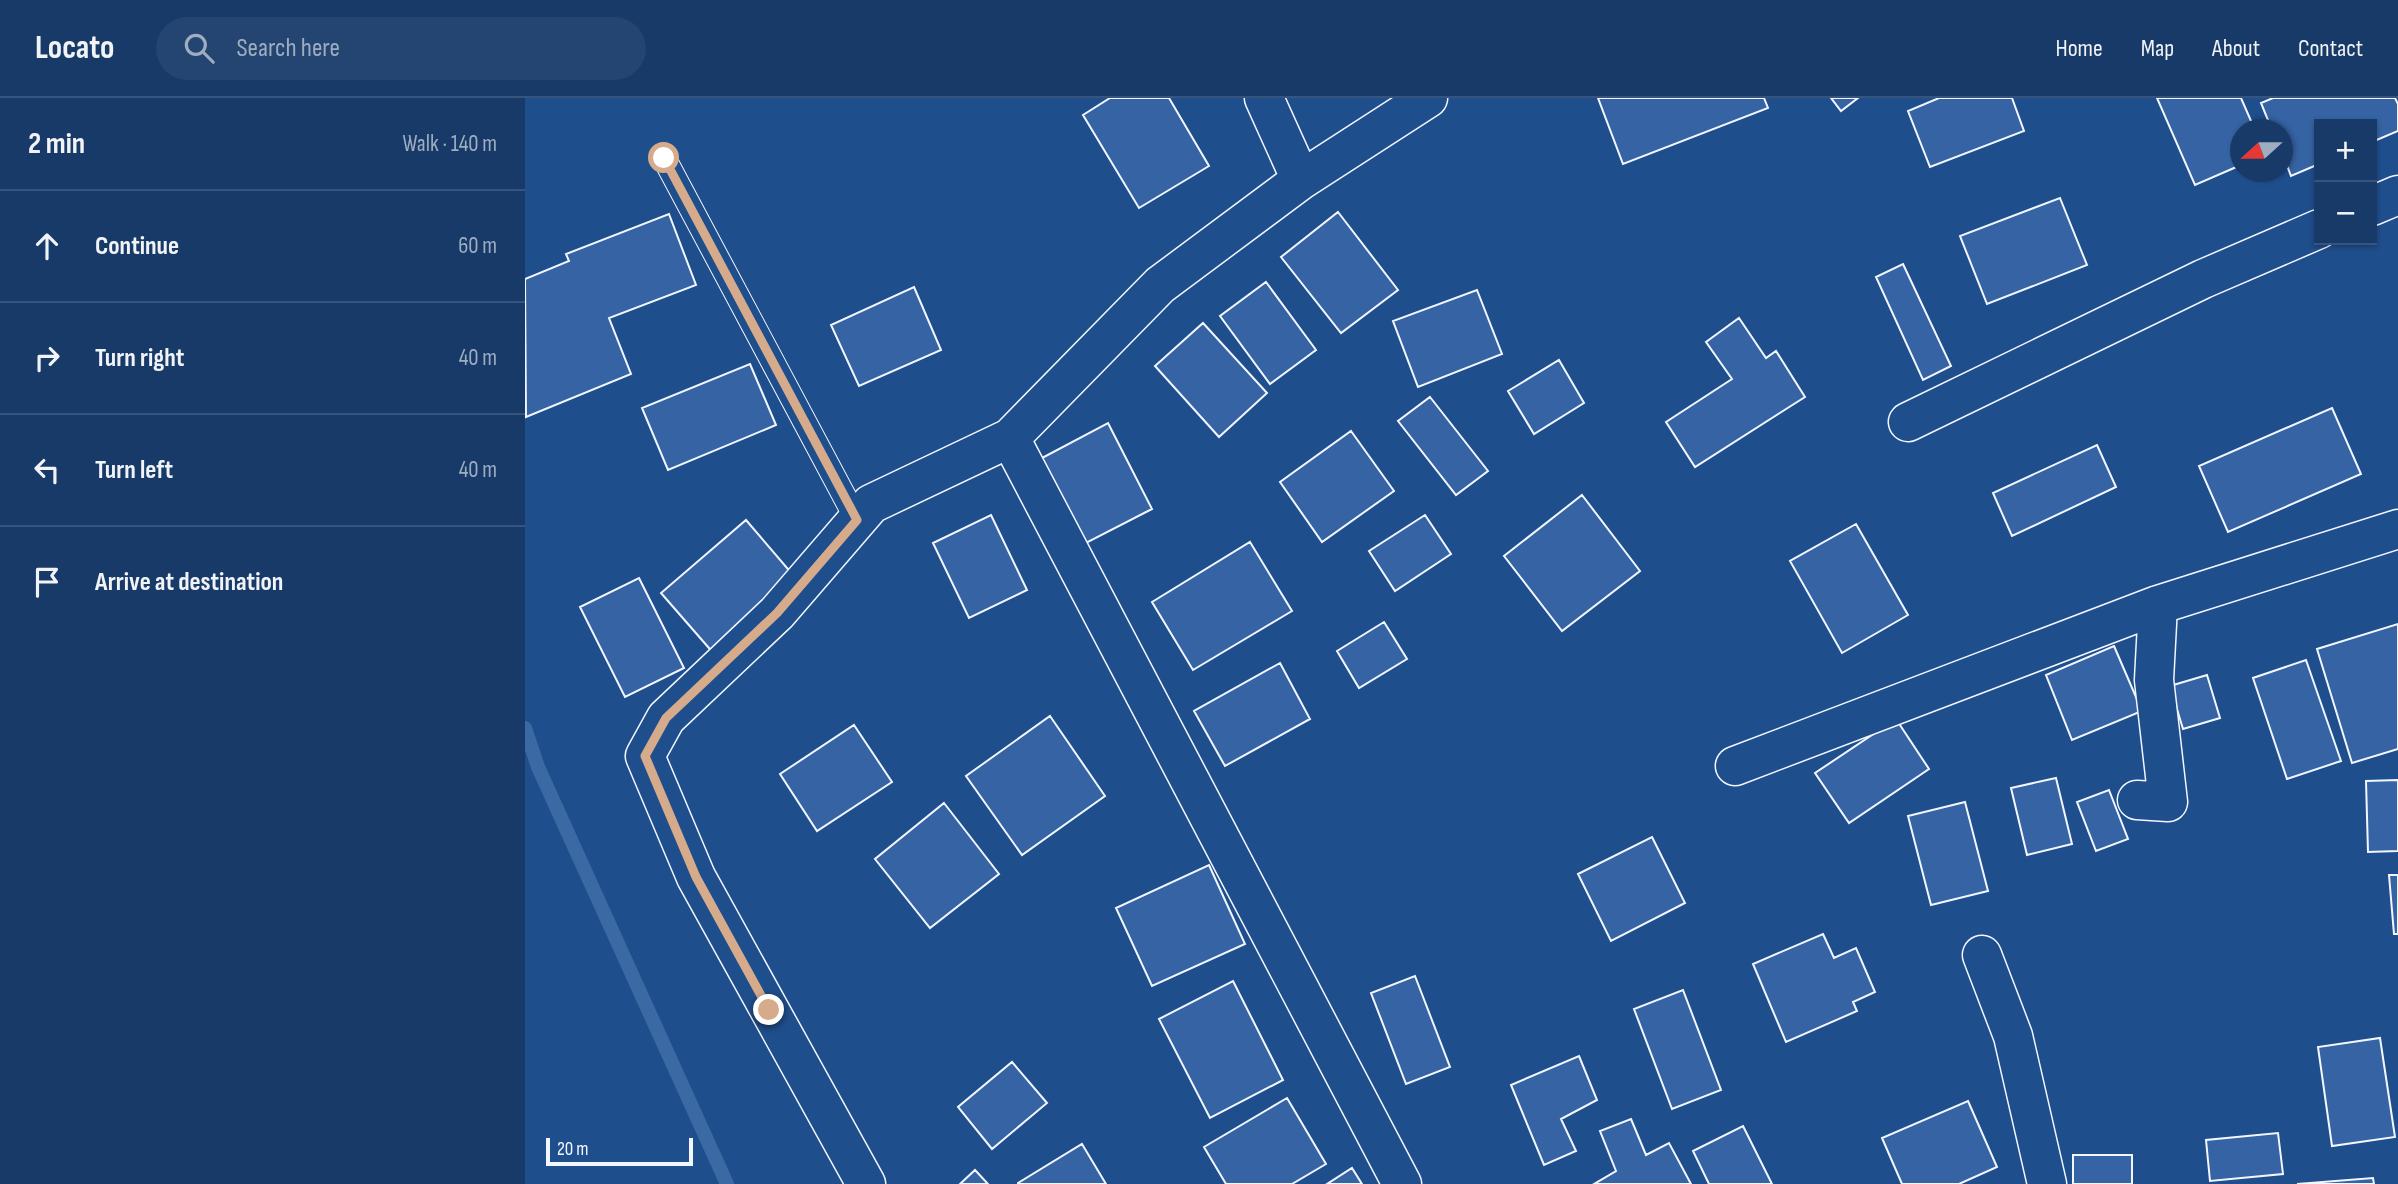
<!DOCTYPE html>
<html lang="en">
<head>
<meta charset="utf-8">
<style>
	:root { --surface:#173a69; --page:#244571; --text:#f1f3f6; --muted:#9eadc0; --line:#36547d }
	body { margin:0; font-family:"Sofia Sans Condensed",sans-serif; background:var(--page); color:var(--text) }
	.controls { position:absolute; right:21px; top:21px; display:grid; overflow:hidden; border-radius:0px; box-shadow:0 2px 5px #0004 }
	.controls button { width:63px; height:63px; display:grid; place-items:center; padding:0; border:0; border-bottom:2px solid var(--line); background:var(--surface); color:var(--text); font:35px sans-serif }
	.compass { position:absolute; left:1705px; top:21px; width:63px; height:63px; border-radius:50%; background:var(--surface); box-shadow:0 2px 5px #0004; rotate:249deg }
	.scale { position:absolute; left:21px; bottom:18px; width:147px; box-sizing:border-box; padding-left:7px; border:4px solid #f2f6ff; border-top:0; font-size:19px; line-height:24px; white-space:nowrap; color:#f2f6ff; -webkit-text-stroke:5px #1f4e8c; paint-order:stroke }
	.stop { position:absolute; width:21px; height:21px; margin:-16px; border:5px solid #d6ab8b; border-radius:50%; background:#fff }
	.stop.end { background:#d6ab8b; border-color:#fff; box-shadow:0 2px 7px #0008 }
	.list { margin:0; padding:0; list-style:none }
	h2 { display:flex; justify-content:space-between; align-items:center; height:91px; margin:0; padding:0 28px; font-size:30px }
	h2 small { font-size:23px; font-weight:400; color:var(--muted) }
	.list li { display:grid; grid-template-columns:46px 1fr auto; gap:21px; align-items:center; box-sizing:border-box; height:112px; padding:0 28px; border-top:2px solid var(--line) }
	.list b { display:block; font-size:26px; white-space:nowrap }
	.list em { font-size:23px; font-style:normal; color:var(--muted) }
	.icon { flex:none; width:38px; height:38px; fill:none; stroke:currentColor; stroke-width:2; stroke-linecap:round; stroke-linejoin:round }
	.map { position:relative; flex:none; width:1873px; height:1086px; overflow:hidden }
	header { display:flex; align-items:center; gap:42px; box-sizing:border-box; height:98px; padding:0 35px; background:var(--surface); border-bottom:2px solid var(--line) }
	header strong { font-size:33px }
	nav { display:flex; gap:38px; margin-inline-start:auto; font-size:24px }
	.search { width:490px; height:63px; background:var(--page); display:flex; align-items:center; gap:18px; box-sizing:border-box; padding:0 24px; border-radius:38px; color:var(--muted); font-size:26px }
	main { display:flex }
	aside { flex:1; background:var(--surface) }
	.map>svg:first-child { display:block }
</style>
</head>
<body>
<header>
<strong>Locato</strong>
<div class="search"><svg class="icon" aria-label="search" viewBox="0 0 24 24"><circle cx="10" cy="10" r="6"/><path d="M15 15l6 6"/></svg>Search here</div>
<nav><a>Home</a><a>Map</a><a>About</a><a>Contact</a></nav>
</header>
<main>
<aside>
<h2>2 min<small>Walk · 140 m</small></h2>
<ul class="list">
<li><svg class="icon" aria-label="ahead" viewBox="0 0 24 24"><path d="M12 20V5M6 11l6-6 6 6"/></svg><div><b>Continue</b></div><em>60 m</em></li>
<li><svg class="icon" aria-label="right" viewBox="0 0 24 24"><path d="M7 20v-9h11M14 6l5 5-5 5"/></svg><div><b>Turn right</b></div><em>40 m</em></li>
<li><svg class="icon" aria-label="left" viewBox="0 0 24 24"><path d="M17 20v-9H6M10 6l-5 5 5 5"/></svg><div><b>Turn left</b></div><em>40 m</em></li>
<li><svg class="icon" aria-label="arrive" viewBox="0 0 24 24"><path d="M6 21V4h12l-3 4 3 4H6"/></svg><div><b>Arrive at destination</b></div></li>
</ul>
</aside>
<div class="map">
<svg width="1873" height="1086" viewBox="0 0 1873 1086">
	<rect width="100%" height="100%" fill="#1f4e8c"/>
	<g fill="none" stroke-linecap="round" stroke-linejoin="round">
		<path stroke="#3b69a3" stroke-width="14" d="M 0,630 L 13,669 L 202,1086"/>
	</g>
	<path fill="#3563a3" stroke="#f2f6ff" stroke-width="2" d="M 585,0 L 644,0 L 684,68 L 614,110 L 558,17 Z
		M 1073,0 L 1239,0 L 1243,10 L 1098,66 Z
		M 1306,0 L 1333,0 L 1316,13 Z
		M 1414,0 L 1487,0 L 1499,33 L 1405,69 L 1383,13 Z
		M 1632,0 L 1716,0 L 1730,32 L 1716,32 L 1716,67 L 1670,87 Z
		M 1748,0 L 1870,0 L 1873,6 L 1873,33 L 1847,44 L 1847,26 L 1794,26 L 1794,66 L 1766,78 L 1758,57 L 1758,32 L 1747,32 L 1736,5 Z
		M 1535,100 L 1562,167 L 1462,206 L 1435,138 Z
		M 813,114 L 873,192 L 816,235 L 756,159 Z
		M 144,116 L 171,187 L 84,220 L 106,276 L 1,319 L 0,181 L 44,163 L 41,156 Z
		M 1378,166 L 1426,268 L 1398,282 L 1351,179 Z
		M 741,184 L 791,252 L 745,286 L 695,218 Z
		M 389,189 L 416,252 L 334,288 L 306,227 Z
		M 952,192 L 977,256 L 893,289 L 868,223 Z
		M 1214,220 L 1241,260 L 1251,253 L 1280,299 L 1170,369 L 1141,324 L 1207,281 L 1181,244 Z
		M 678,225 L 742,295 L 694,339 L 630,268 Z
		M 1034,262 L 1059,305 L 1009,336 L 983,293 Z
		M 225,266 L 251,327 L 143,372 L 117,310 Z
		M 905,299 L 963,373 L 931,397 L 873,323 Z
		M 1807,310 L 1836,376 L 1703,434 L 1674,368 Z
		M 583,325 L 627,411 L 561,445 L 517,360 Z
		M 826,333 L 869,393 L 797,444 L 755,384 Z
		M 1572,347 L 1591,389 L 1487,438 L 1468,395 Z
		M 1057,397 L 1115,473 L 1037,533 L 979,458 Z
		M 466,417 L 502,492 L 444,520 L 408,445 Z
		M 900,417 L 926,456 L 870,493 L 844,453 Z
		M 221,422 L 274,484 L 190,557 L 136,495 Z
		M 1331,426 L 1383,517 L 1317,555 L 1265,463 Z
		M 725,444 L 767,513 L 668,572 L 627,504 Z
		M 114,480 L 159,570 L 100,599 L 55,509 Z
		M 859,524 L 882,561 L 834,590 L 812,553 Z
		M 1873,526 L 1873,651 L 1827,665 L 1792,551 Z
		M 1589,548 L 1617,613 L 1547,642 L 1521,577 Z
		M 1781,562 L 1816,663 L 1762,681 L 1728,580 Z
		M 755,565 L 785,621 L 700,668 L 669,613 Z
		M 1682,577 L 1695,620 L 1658,631 L 1645,588 Z
		M 525,618 L 580,698 L 497,757 L 441,678 Z
		M 1371,621 L 1404,671 L 1324,725 L 1290,675 Z
		M 329,627 L 367,684 L 292,733 L 255,676 Z
		M 1531,680 L 1547,746 L 1502,757 L 1486,690 Z
		M 1873,682 L 1873,753 L 1843,754 L 1841,683 Z
		M 1584,692 L 1603,741 L 1571,753 L 1552,704 Z
		M 1440,704 L 1463,793 L 1406,807 L 1383,718 Z
		M 419,705 L 474,776 L 405,830 L 350,761 Z
		M 1127,739 L 1160,805 L 1086,843 L 1053,776 Z
		M 684,767 L 720,846 L 627,888 L 591,810 Z
		M 1864,777 L 1873,777 L 1873,836 L 1869,836 Z
		M 1298,836 L 1309,860 L 1331,850 L 1350,894 L 1328,904 L 1332,913 L 1261,944 L 1228,866 Z
		M 890,878 L 925,969 L 881,986 L 846,895 Z
		M 708,883 L 758,982 L 685,1020 L 634,921 Z
		M 1158,892 L 1196,992 L 1147,1011 L 1109,911 Z
		M 1855,940 L 1870,1039 L 1807,1048 L 1793,949 Z
		M 1054,958 L 1072,1002 L 1036,1021 L 1051,1053 L 1019,1067 L 986,987 Z
		M 487,964 L 522,1005 L 467,1051 L 433,1009 Z
		M 762,1000 L 801,1066 L 767,1086 L 701,1086 L 679,1049 Z
		M 1443,1003 L 1472,1069 L 1434,1086 L 1377,1086 L 1357,1040 Z
		M 1106,1021 L 1121,1057 L 1144,1045 L 1166,1086 L 1069,1086 L 1091,1073 L 1075,1033 Z
		M 1218,1028 L 1247,1086 L 1184,1086 L 1168,1053 Z
		M 1753,1035 L 1758,1076 L 1685,1083 L 1681,1042 Z
		M 557,1046 L 581,1086 L 493,1086 L 493,1085 Z
		M 1548,1057 L 1607,1057 L 1607,1086 L 1548,1086 Z
		M 827,1070 L 837,1086 L 802,1086 Z
		M 450,1072 L 463,1086 L 435,1086 Z
		M 1848,1080 L 1849,1086 L 1772,1086 Z"/>
	<g fill="none" stroke-linecap="round" stroke-linejoin="round">
		<defs>
			<path id="service" d="M 139,60 L 332,422"/>
			<path id="minor" d="M 739,0 L 776,82
				M 1847,108 L 1873,97
				M 1383,324 L 1678,181 L 1794,131
				M 485,340 L 877,1086
				M 1210,668 L 1633,507 L 1873,431
				M 1612,702 L 1643,704 L 1629,582 L 1633,507
				M 1457,857 L 1488,938 L 1522,1086
				M 341,1086 L 171,779 L 120,658 L 141,620 L 252,515 L 346,406 L 485,340 L 635,187 L 776,82 L 903,0"/>
		</defs>
		<use href="#service" stroke="#f2f6ff" stroke-width="25"/>
		<use href="#minor" stroke="#f2f6ff" stroke-width="41"/>
		<use href="#service" stroke="#1f4e8c" stroke-width="23"/>
		<use href="#minor" stroke="#1f4e8c" stroke-width="38"/>
	</g>
	<g fill="none" stroke-linecap="round" stroke-linejoin="round">
		<path stroke="#d6ab8b" stroke-width="9" d="M 139,60 L 332,422 L 252,515 L 141,620 L 120,658 L 171,779 L 244,912"/>
	</g>
</svg>
<div class="controls">
<button>+</button>
<button>−</button>
</div>
<svg class="compass" viewBox="-18 -18 36 36"><path d="M0-13l5 13h-10z" fill="#e53935"/><path d="M0 13l5-13h-10z" fill="#9eadc0"/></svg>
<div class="scale">20 m</div>
<div class="stop" style="left:139px;top:60px"></div>
<div class="stop end" style="left:244px;top:912px"></div>
</div>
</main>
</body>
</html>
